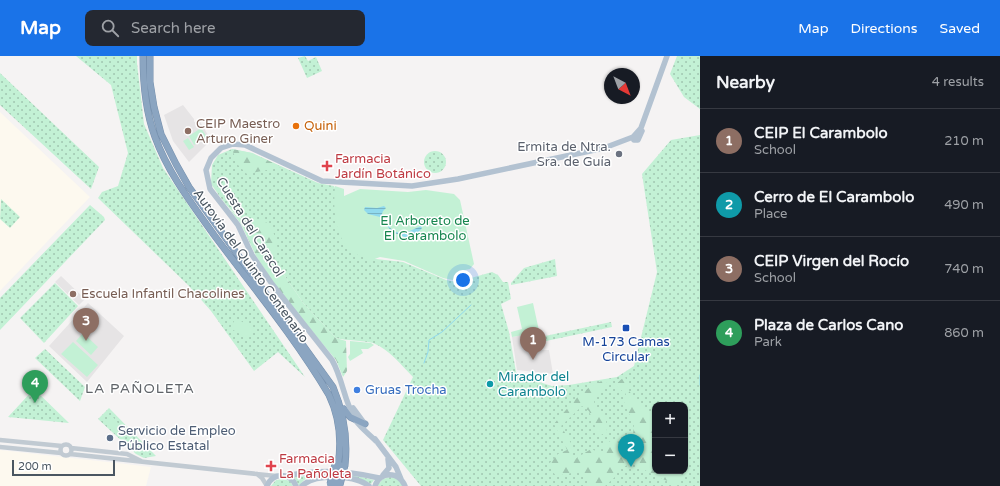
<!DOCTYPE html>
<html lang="en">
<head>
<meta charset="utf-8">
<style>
	:root { --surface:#171b24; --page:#242831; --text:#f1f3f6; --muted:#9ea1a6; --line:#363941; --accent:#1a73e8 }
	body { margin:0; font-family:"Varela Round",sans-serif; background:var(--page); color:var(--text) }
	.controls { position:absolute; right:12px; bottom:12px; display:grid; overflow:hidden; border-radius:8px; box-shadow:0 1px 3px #0004 }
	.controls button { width:36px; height:36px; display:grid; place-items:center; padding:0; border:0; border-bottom:1px solid var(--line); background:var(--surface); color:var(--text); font:20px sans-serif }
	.compass { position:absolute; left:604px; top:12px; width:36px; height:36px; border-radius:50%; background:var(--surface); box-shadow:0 1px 3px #0004; rotate:138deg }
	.scale { position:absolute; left:12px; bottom:10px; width:103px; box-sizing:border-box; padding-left:4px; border:2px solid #4a5661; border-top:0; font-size:11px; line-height:14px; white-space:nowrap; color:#4a5661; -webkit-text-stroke:3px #fff; paint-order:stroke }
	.you { position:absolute; left:463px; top:224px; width:14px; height:14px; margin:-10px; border:3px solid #fff; border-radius:50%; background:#1a73e8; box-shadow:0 0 0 6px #1a73e833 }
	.badge { display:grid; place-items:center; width:26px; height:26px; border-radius:50%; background:var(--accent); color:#fff; font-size:13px; font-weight:700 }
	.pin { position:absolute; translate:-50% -33px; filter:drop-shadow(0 1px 2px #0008) }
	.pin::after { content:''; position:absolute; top:21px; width:14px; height:12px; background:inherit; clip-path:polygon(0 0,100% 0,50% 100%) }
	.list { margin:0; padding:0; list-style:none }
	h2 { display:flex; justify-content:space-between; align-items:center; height:52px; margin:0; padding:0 16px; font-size:17px }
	h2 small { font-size:13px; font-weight:400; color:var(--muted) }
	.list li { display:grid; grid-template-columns:26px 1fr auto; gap:12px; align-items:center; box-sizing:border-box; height:64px; padding:0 16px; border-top:1px solid var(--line) }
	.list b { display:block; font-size:15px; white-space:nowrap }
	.list p { margin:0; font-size:13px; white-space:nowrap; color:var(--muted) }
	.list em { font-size:13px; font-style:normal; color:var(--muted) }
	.icon { flex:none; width:22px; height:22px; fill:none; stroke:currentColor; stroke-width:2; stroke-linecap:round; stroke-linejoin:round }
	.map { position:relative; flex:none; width:700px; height:430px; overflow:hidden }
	header { display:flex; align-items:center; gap:24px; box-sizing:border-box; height:56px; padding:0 20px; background:var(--accent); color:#fff }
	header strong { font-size:19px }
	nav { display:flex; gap:22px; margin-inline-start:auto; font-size:14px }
	.search { width:280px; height:36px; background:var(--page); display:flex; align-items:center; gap:10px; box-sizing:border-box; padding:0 14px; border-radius:8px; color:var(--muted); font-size:15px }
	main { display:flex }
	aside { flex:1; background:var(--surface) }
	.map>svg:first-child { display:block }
</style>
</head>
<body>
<header>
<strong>Map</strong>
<div class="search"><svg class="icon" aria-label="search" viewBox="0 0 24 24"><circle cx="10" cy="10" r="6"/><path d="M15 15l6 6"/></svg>Search here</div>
<nav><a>Map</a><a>Directions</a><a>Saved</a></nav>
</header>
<main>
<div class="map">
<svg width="700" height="430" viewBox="0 0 700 430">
	<defs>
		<pattern id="grass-dots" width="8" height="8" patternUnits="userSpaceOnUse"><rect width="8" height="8" fill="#c3f1d5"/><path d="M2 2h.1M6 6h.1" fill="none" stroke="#a0c6b0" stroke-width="1.8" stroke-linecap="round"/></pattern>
		<pattern id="forest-firs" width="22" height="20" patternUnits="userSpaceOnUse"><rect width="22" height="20" fill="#c3f1d5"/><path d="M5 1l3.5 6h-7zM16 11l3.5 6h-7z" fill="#a0c6b0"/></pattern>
		<pattern id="water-rules" width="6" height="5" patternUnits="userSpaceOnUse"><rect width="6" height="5" fill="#90daee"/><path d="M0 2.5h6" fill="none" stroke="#78b4c4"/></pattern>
	</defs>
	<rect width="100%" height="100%" fill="#f5f3f3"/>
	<path fill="#fdf9ef" d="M 0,56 L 90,141 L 0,235 Z
		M 0,394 L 126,408 L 151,411 L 146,430 L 0,430 Z"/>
	<path fill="#e6e4e5" d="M 183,49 L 194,63 L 194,66 L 199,64 L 211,84 L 189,106 L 173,85 L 164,59 Z
		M 61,220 L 85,243 L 79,249 L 55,226 Z
		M 88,247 L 124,280 L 87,326 L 49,290 Z
		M 523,279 L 536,282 L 539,294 L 549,294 L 553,318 L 517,314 L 512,281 Z"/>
	<path fill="url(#grass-dots)" fill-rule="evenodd" d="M 76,0 L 137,0 L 137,7 L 144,68 L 163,112 L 305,321 L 278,296 L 254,315 L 211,255 L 189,230 L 98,142 L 102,136 L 118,130 L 128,97 L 111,29 Z
		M 305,0 L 308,5 L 316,1 L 322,15 L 307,22 L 298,2 Z
		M 677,0 L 700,0 L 700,53 L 684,41 L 670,18 Z
		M 0,17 L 99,111 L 91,133 L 0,49 Z
		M 700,79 L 700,430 L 421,430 L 383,384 L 413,321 C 401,309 389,293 373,287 C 361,284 348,285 336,282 L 304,248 L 282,216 L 273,211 L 264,203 L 266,196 L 250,165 C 231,160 222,143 211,128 L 212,109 L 218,99 L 232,93 L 252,97 L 318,127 L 334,130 L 363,200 L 367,202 L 403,206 L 446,224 L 457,226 L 492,216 L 498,219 L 503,226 L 508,226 L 511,243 L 501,248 L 509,276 L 516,316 L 520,320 L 552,330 L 569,329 L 617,321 L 634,310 L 657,216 L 642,118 L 671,84 ZM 655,349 L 685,349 L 685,415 L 655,415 Z
		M424 106a11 11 0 1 1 22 0a11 11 0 1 1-22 0Z
		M 1,143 L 20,161 L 10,172 L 0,163 Z
		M 90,149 L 104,161 L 105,164 L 0,274 L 0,242 Z
		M 555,203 L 557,220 L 511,229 L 511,227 L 524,212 Z
		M 55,227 L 78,250 L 44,287 L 20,262 Z
		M 611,266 L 612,271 L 546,285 L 545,280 Z
		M 45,293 L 85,331 L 80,345 L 35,302 Z
		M 34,333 L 69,367 L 8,361 Z
		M 109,352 L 156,400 L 144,402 L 136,398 L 98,363 Z
		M 328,418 L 348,418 L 374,424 L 371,428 C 359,419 320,415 306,423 C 303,424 301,428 299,430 L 294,421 Z
		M 390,421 L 398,423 L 403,430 L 377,430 L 383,423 Z
		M 283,423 L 290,425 L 293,430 L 271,430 L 276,424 Z"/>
	<path fill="url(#forest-firs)" d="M 232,93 L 252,97 L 282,111 L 247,118 L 238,109 Z
		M 230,154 C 235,158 242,165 249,165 C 253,165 255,163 259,163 C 273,166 276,183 278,194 L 273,200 L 266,196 L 264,203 L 273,211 L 282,216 L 304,248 L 336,282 L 346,285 L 347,315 L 343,321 L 336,304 L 279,235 L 256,200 L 241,168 Z
		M 625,320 L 629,335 L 655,366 L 655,415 L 682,415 L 679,429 C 667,425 656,421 645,414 C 634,406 634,400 620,397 L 628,409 L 617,413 L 616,420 L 605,430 L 588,430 L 589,424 L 577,416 L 556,420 L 548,409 L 558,398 L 567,394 L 554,368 C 570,350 585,327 610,323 L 598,337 L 594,346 L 606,365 L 607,376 L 599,380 L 589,355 L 582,350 L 561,370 L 572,389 L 572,400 L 575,403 L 591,393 L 603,398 L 604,389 L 612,384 L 632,389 L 634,368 L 624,347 L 626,338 L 615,329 Z"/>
	<path fill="#c3f1d5" d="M 201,72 L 207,81 L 194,89 L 189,80 Z
		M 188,82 L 194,91 L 189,94 L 183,85 Z
		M 335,130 L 344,133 L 344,140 L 360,133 L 408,136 L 426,134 L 454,138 L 460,144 L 474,208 L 470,213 L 460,215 L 462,223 L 457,225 L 443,222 L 404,205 L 380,201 L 372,204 C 368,203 354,198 352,196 C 334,180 333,152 335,130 Z
		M 533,247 L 541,284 L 537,285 L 536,282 L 525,285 L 523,279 L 512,281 L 511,276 L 522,273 L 517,251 Z
		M 236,262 L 254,273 L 248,283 L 230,272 Z
		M 83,277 L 98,291 L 91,299 L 76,285 Z
		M 350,285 L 371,287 L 374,289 L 368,293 L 361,293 L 363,297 L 350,305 L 348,301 L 350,298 Z
		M 73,286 L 98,309 L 87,321 L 61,298 Z
		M 113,361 L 121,371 L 116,376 L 107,367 Z"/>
	<path fill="url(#water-rules)" d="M 384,150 L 386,152 L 383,155 L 381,161 L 393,175 L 403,178 L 421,170 L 422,172 L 415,180 L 415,185 L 392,176 L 380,161 L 368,158 L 364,154 L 365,151 L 377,152 Z"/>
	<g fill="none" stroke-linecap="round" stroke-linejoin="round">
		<path stroke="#90daee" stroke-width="1" d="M 424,307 L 428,296 L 429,284 L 442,276 L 471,249
			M 700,319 L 700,329"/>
		<defs>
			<path id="highway" d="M 143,0 C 143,27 145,54 155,81 C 168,117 192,148 214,179 C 253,231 296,283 329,339 C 340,362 342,384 338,409
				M 150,0 L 150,26 L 154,51 L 161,78 L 176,108 L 189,131 L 333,331 C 344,357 348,381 345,409
				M 344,353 L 350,361 L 365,368"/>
		</defs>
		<use href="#highway" stroke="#7690ad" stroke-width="7"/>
		<path stroke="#c1cad2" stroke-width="4.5" d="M 0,384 L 62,390
			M60.5 394a5.5 5.5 0 1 1 11 0a5.5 5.5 0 1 1-11 0Z
			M 0,391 L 61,397
			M 71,392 L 127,398 L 141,405
			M 70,398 L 276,420
			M 257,418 L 262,422 L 267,430"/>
		<path stroke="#b3c2d1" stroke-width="5.5" d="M 634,84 L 638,84 L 642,75
			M 353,352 L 364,367
			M 375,383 L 396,411 L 401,423
			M 376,385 C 370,379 361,372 356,365 C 344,346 343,323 332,304 L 272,228 L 252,199 L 238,169 L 210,133 L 206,114 L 211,102 L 221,92 L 233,88 L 245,89 L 322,125 L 412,130 L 458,123 L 604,92 L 633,81 L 641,72 L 667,0
			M 383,419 L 389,412 L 388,403
			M 287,420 C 317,413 350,415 379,422
			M 267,430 C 273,416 290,416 296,430
			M 302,430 C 315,417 355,419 369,430
			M 375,430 C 380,415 399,415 405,430"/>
		<use href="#highway" stroke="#8ba5c1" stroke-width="6"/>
		<defs>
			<path id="highway-bridge" d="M 330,428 L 335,408
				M 335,428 L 340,409
				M 340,429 L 345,409"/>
		</defs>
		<use href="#highway-bridge" stroke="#7690ad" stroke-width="7" stroke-linecap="butt"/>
		<use href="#highway-bridge" stroke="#8ba5c1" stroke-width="6"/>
	</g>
	<circle fill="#e8710a" stroke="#fff" stroke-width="1.5" cx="296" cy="70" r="4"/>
	<g fill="#8d6e63" stroke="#fff" stroke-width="1.5">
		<circle cx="188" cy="75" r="4"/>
		<circle cx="73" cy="238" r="4"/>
	</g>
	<circle fill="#6b7280" stroke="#fff" stroke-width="1.5" cx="619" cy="98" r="4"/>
	<g fill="#e0444e" stroke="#fff" stroke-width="1.5">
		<path d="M325 104h4v4h4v4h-4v4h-4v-4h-4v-4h4z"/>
		<path d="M269 404h4v4h4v4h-4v4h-4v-4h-4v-4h4z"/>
	</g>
	<rect fill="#1a4fb4" stroke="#fff" stroke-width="1.5" x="622" y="268" width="8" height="8" rx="2"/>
	<circle fill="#0f9aa8" stroke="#fff" stroke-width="1.5" cx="490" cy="328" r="4"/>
	<circle fill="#3f7fe0" stroke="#fff" stroke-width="1.5" cx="357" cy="334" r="4"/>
	<circle fill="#5c6f8a" stroke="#fff" stroke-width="1.5" cx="110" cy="382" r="4"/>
	<g text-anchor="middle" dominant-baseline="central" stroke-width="3" stroke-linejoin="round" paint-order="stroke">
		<g font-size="13" fill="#785e54" stroke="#fff" text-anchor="start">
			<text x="196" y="68">CEIP Maestro<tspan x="196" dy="15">Arturo Giner</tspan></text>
			<text x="81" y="238">Escuela Infantil Chacolines</text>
		</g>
		<g font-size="13" fill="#c56008" stroke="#fff" text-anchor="start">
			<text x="304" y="70">Quini</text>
		</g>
		<g font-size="13" fill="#5b616d" stroke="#fff" text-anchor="end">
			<text x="611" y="91">Ermita de Ntra.<tspan x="611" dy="15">Sra. de Guía</tspan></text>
		</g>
		<g font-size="13" fill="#be3a42" stroke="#fff" text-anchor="start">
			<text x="335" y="103">Farmacia<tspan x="335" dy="15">Jardín Botánico</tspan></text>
			<text x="279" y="403">Farmacia<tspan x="279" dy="15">La Pañoleta</tspan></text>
		</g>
		<g font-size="13" fill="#17864f" stroke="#fff">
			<text x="425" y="165">El Arboreto de<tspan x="425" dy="15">El Carambolo</tspan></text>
		</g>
		<g font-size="13" fill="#4a5661" stroke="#fff">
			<text transform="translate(250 171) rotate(58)">Cuesta del Caracol</text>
			<text transform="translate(251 210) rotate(54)">Autovía del Quinto Centenario</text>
		</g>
		<g font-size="13" fill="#164399" stroke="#fff">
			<text x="626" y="286">M-173 Camas<tspan x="626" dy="15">Circular</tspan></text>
		</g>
		<g font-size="13" fill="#0d838f" stroke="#fff" text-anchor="start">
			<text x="498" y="321">Mirador del<tspan x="498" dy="15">Carambolo</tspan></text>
		</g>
		<g font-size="13" fill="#366cbe" stroke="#fff" text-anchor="start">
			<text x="365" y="334">Gruas Trocha</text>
		</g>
		<g font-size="13" fill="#4e5e75" stroke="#fff" text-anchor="start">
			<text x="118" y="375">Servicio de Empleo<tspan x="118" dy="15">Público Estatal</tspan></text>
		</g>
		<g font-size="14" letter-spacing="1" fill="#5f6368" stroke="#fff">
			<text x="140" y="332">LA PAÑOLETA</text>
		</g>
	</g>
</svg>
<div class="controls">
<button>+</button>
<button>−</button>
</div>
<svg class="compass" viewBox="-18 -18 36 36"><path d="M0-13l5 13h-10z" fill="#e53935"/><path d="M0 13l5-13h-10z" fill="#9ea1a6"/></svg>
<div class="scale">200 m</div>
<div class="you"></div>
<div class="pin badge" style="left:533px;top:304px;background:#8d6e63">1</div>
<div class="pin badge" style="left:631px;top:411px;background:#0f9aa8">2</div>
<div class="pin badge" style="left:86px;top:285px;background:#8d6e63">3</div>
<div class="pin badge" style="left:35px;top:347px;background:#2e9e5b">4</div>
</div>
<aside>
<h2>Nearby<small>4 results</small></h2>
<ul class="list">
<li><span class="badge" style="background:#8d6e63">1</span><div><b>CEIP El Carambolo</b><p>School</p></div><em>210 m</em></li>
<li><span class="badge" style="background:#0f9aa8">2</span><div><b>Cerro de El Carambolo</b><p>Place</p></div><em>490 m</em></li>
<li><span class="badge" style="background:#8d6e63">3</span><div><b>CEIP Virgen del Rocío</b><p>School</p></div><em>740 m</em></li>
<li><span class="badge" style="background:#2e9e5b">4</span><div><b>Plaza de Carlos Cano</b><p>Park</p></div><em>860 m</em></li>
</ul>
</aside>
</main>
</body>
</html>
